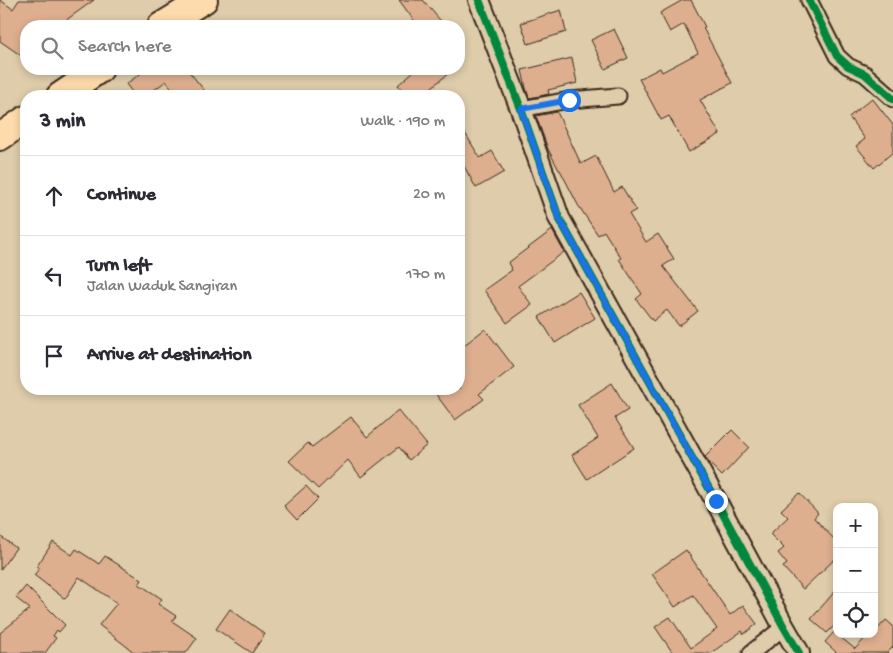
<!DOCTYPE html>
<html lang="en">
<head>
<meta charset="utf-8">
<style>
	:root { --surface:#fff; --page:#f7f7f7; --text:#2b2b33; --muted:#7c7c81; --line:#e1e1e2 }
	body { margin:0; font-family:"Gochi Hand",sans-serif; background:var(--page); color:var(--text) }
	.controls { position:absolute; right:15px; bottom:15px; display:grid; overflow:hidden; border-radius:10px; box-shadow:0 2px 8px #0003 }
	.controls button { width:45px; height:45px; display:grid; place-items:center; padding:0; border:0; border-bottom:1px solid var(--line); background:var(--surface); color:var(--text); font:25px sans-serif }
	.stop { position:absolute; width:15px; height:15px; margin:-11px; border:4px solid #1a73e8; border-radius:50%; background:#fff }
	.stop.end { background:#1a73e8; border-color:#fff; box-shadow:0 1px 5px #0008 }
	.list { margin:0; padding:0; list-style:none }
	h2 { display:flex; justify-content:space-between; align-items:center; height:65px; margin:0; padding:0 20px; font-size:21px }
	h2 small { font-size:16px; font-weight:400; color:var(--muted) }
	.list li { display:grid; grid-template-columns:32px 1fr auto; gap:15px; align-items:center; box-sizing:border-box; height:80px; padding:0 20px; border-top:1px solid var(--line) }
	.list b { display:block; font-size:19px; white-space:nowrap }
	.list p { margin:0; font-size:16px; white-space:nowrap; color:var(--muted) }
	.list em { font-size:16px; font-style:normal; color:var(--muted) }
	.icon { flex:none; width:28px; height:28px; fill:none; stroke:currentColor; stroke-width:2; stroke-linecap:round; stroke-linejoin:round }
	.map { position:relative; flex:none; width:893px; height:653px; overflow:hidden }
	.search { position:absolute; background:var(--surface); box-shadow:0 2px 8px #0003; left:20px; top:20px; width:445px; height:55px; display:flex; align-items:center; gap:12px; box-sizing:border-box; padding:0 18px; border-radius:20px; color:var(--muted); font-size:19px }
	.panel { position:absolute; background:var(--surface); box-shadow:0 2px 8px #0003; left:20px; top:90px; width:445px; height:305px; border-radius:20px }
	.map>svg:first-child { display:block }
</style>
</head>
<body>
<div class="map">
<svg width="893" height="653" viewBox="0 0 893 653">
	<rect width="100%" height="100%" fill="#deccaa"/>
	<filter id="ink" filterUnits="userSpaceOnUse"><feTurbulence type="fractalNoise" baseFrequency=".02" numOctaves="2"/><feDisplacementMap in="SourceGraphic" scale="10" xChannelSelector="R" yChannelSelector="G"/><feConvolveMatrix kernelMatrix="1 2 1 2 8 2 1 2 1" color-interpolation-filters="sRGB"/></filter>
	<g filter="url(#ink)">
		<path fill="#deaf8f" stroke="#3b2a1e" d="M 0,0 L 13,9 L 19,0 L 94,0 L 58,26 L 26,26 L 26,59 L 0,41 Z
			M 399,0 L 423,0 L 445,26 L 418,26 Z
			M 683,0 L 691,0 L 705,27 L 703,28 L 732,83 L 700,100 L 720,134 L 689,152 L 669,116 L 661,120 L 639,79 L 660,68 L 662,72 L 698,53 L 684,24 L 670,32 L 660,13 Z
			M 561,10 L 566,32 L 528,44 L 521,23 Z
			M 614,29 L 628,58 L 605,69 L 591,40 Z
			M 572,58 L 577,83 L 548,90 L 549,94 L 529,98 L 526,88 L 522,70 Z
			M 147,69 L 187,69 L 209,96 L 178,96 L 166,81 L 146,96 L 135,96 L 126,84 Z
			M 416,69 L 454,69 L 421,96 L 407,96 L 398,85 Z
			M 872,98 L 893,125 L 893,152 L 874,168 L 856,146 L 865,139 L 849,117 Z
			M 557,112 L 581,164 L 596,156 L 614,192 L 622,187 L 636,210 L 629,214 L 646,242 L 658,234 L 674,259 L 663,266 L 698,311 L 679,326 L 667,310 L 653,321 L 636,299 L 642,294 L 619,259 L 621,258 L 604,231 L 598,235 L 578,205 L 560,170 L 559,170 L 548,149 L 536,116 Z
			M 459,123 L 480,158 L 492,151 L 504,172 L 476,188 L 459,157 Z
			M 552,230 L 564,252 L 518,286 L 532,305 L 507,323 L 484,290 L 512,270 L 508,263 Z
			M 579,292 L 595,318 L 555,343 L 539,317 Z
			M 485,329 L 514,367 L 479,394 L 484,399 L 455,420 L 432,389 L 459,389 L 459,349 Z
			M 612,383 L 628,410 L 615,418 L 634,448 L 587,479 L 572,455 L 598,438 L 578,405 Z
			M 398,410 L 427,445 L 409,460 L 399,447 L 361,477 L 348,460 L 318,489 L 289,461 L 308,443 L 312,447 L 351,417 L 367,437 Z
			M 732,430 L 749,447 L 722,476 L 709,463 L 705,457 Z
			M 306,486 L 318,499 L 297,520 L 284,506 Z
			M 799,493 L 818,513 L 814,518 L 837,542 L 837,557 L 803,589 L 783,567 L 787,564 L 778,553 L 784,548 L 770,534 L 788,517 L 781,510 Z
			M 0,536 L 16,548 L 0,570 Z
			M 53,542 L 72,555 L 76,549 L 99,564 L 105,556 L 142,580 L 139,584 L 162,599 L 158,604 L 176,616 L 172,621 L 197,638 L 186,653 L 135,653 L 99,625 L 117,603 L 79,577 L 65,599 L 34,575 L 40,568 L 37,566 Z
			M 686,550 L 730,615 L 743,605 L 757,624 L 744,634 L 742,631 L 711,653 L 673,653 L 655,627 L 670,617 L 691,648 L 717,629 L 693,595 L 675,607 L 652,574 Z
			M 26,586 L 65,625 L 59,632 L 57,630 L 53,636 L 56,638 L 45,653 L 0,653 L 0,633 L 30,609 L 16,598 Z
			M 837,589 L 837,623 L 827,633 L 811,619 Z
			M 230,609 L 265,634 L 252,653 L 216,629 Z
			M 886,620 L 893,626 L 893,647 L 887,653 L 837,653 L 825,642 L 834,632 L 855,649 L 868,635 L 870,637 L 874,634 L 874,633 Z"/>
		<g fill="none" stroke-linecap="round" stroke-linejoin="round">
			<defs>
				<path id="minor" d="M 809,0 L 837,56 L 848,66 L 865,74 L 893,99
					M 521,109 L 569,100 L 618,96
					M 751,653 L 784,627"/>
				<path id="tertiary" d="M 479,0 L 521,109 L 559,218 L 716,501 L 784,627 L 799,653"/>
				<path id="trunk" d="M 161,26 L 204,0
					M 60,96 L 100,69
					M 0,137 L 26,119"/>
			</defs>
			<use href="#minor" stroke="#3b2a1e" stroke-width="19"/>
			<use href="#tertiary" stroke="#3b2a1e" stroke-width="24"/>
			<use href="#trunk" stroke="#3b2a1e" stroke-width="30"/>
			<use href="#minor" stroke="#deccaa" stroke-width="15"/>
			<use href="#tertiary" stroke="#deccaa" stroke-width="20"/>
			<use href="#trunk" stroke="#fedbac" stroke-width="26"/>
			<defs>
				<path id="cycleway" d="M 479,0 L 521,109 L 559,218 L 716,501 L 784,627 L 799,653
					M 809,0 L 837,56 L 848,66 L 865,74 L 893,99"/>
			</defs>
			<use href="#cycleway" stroke="#deccaa" stroke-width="11"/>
			<use href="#cycleway" stroke="#00873e" stroke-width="8"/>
		</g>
	</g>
	<g fill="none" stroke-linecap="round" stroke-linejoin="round" filter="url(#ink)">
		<path stroke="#1a73e8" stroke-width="6" d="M 569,100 L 521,109 L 559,218 L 716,501"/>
	</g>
</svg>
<div class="controls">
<button>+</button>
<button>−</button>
<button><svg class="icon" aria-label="locate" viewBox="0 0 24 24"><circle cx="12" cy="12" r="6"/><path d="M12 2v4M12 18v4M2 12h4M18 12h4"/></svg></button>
</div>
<div class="stop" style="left:569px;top:100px"></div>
<div class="stop end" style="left:716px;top:501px"></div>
<div class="search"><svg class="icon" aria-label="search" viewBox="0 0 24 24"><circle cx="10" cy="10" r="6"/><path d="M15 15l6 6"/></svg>Search here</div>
<section class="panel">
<h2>3 min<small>Walk · 190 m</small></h2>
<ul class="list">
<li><svg class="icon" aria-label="ahead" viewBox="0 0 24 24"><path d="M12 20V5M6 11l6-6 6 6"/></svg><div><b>Continue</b></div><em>20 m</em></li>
<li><svg class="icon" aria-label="left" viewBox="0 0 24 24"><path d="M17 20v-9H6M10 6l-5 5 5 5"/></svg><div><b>Turn left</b><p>Jalan Waduk Sangiran</p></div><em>170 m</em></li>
<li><svg class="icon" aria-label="arrive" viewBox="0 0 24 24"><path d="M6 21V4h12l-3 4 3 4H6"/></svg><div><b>Arrive at destination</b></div></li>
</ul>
</section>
</div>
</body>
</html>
